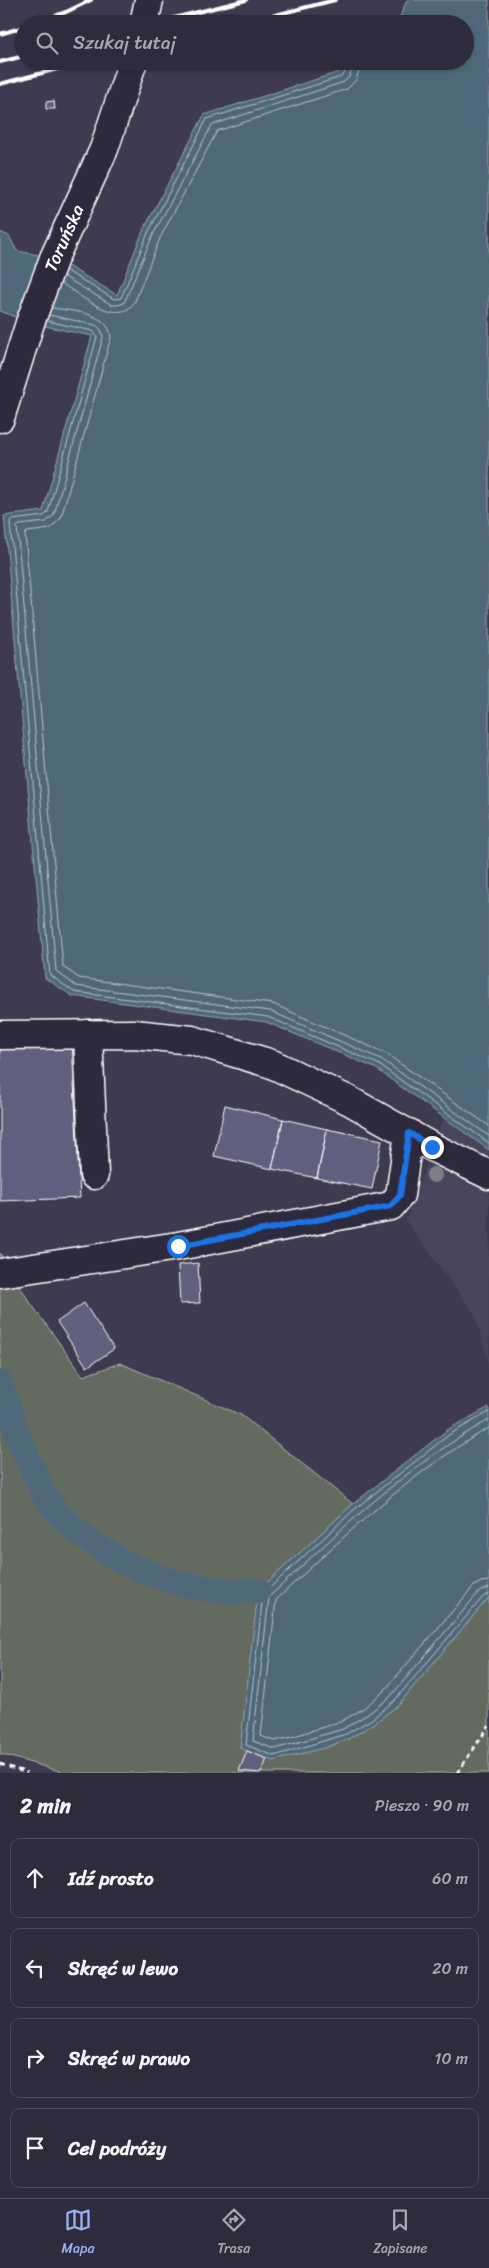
<!DOCTYPE html>
<html lang="pl">
<head>
<meta charset="utf-8">
<style>
	:root { --surface:#2e2c3c; --page:#363443; --text:#f1f3f6; --muted:#a7a7af; --line:#494856; --accent:#95b2f1 }
	body { margin:0; font-family:Sriracha,sans-serif; background:var(--page); color:var(--text) }
	.stop { position:absolute; width:15px; height:15px; margin:-11px; border:4px solid #1a73e8; border-radius:50%; background:#fff }
	.stop.end { background:#1a73e8; border-color:#fff; box-shadow:0 1px 5px #0008 }
	.list { margin:0; padding:0; list-style:none }
	h2 { display:flex; justify-content:space-between; align-items:center; height:65px; margin:0; padding:0 20px; font-size:21px }
	h2 small { font-size:16px; font-weight:400; color:var(--muted) }
	.list li { display:grid; grid-template-columns:32px 1fr auto; gap:15px; align-items:center; box-sizing:border-box; height:80px; margin:0 10px 10px; padding:0 10px; border:1px solid var(--line); border-radius:10px }
	.list b { display:block; font-size:19px; white-space:nowrap }
	.list em { font-size:16px; font-style:normal; color:var(--muted) }
	.icon { flex:none; width:28px; height:28px; fill:none; stroke:currentColor; stroke-width:2; stroke-linecap:round; stroke-linejoin:round }
	.map { position:relative; flex:none; width:489px; height:1773px; overflow:hidden }
	.search { position:absolute; background:var(--surface); box-shadow:0 1px 4px #0004; left:15px; right:15px; top:15px; height:55px; display:flex; align-items:center; gap:12px; box-sizing:border-box; padding:0 18px; border-radius:28px; color:var(--muted); font-size:19px }
	.sheet { height:425px; background:var(--surface) }
	nav { display:flex; justify-content:space-around; align-items:center; box-sizing:border-box; height:70px; border-top:1px solid var(--line); background:var(--surface); font-size:14px; color:var(--muted) }
	nav a { display:grid; justify-items:center; gap:2px }
	nav .on { color:var(--accent) }
	.map>svg:first-child { display:block }
</style>
</head>
<body>
<div class="map">
<svg width="489" height="1773" viewBox="0 0 489 1773">
	<rect width="100%" height="100%" fill="#3e3a50"/>
	<filter id="ink" filterUnits="userSpaceOnUse"><feTurbulence type="fractalNoise" baseFrequency=".02" numOctaves="2"/><feDisplacementMap in="SourceGraphic" scale="10" xChannelSelector="R" yChannelSelector="G"/><feConvolveMatrix kernelMatrix="1 2 1 2 8 2 1 2 1" color-interpolation-filters="sRGB"/></filter>
	<g filter="url(#ink)">
		<path fill="#48455e" d="M 444,1116 L 489,1150 L 489,1365 L 475,1315 L 406,1221 Z"/>
		<path fill="#646b5f" stroke="#b2b5af" d="M 0,1253 L 27,1298 L 83,1376 L 120,1363 L 241,1415 L 353,1504 L 258,1591 L 324,1748 L 348,1739 L 375,1723 L 398,1705 L 489,1597 L 489,1773 L 66,1773 L 0,1754 Z"/>
		<path fill="#506879" stroke="#96a4af" d="M 407,0 L 489,0 L 489,1150 L 375,1068 L 266,1022 L 72,996 L 45,978 L 4,516 L 43,511 L 92,336 L 30,323 L 0,311 L 0,232 L 9,236 L 17,251 L 54,258 L 117,295 L 143,231 L 204,115 L 339,72 L 344,61 L 465,61 L 465,24 L 388,24 L 399,19 Z
			M 489,1407 L 489,1597 L 398,1705 L 375,1723 L 348,1739 L 324,1748 L 273,1761 L 240,1748 L 258,1591 L 353,1504 L 447,1430 Z"/>
		<g fill="none" stroke-linecap="round" stroke-linejoin="round">
			<path stroke="#b9c3c9" stroke-width="1" d="M 65,270 L 114,299 L 121,298 L 148,233 L 207,119 L 341,77 L 344,74 L 349,61
				M 63,276 L 112,305 L 118,305 L 124,303 L 153,235 L 212,125 L 344,82 L 349,77 L 355,61
				M 61,283 C 79,294 119,329 135,301 L 160,238 L 217,131 L 347,89 L 356,80 L 362,61
				M 52,308 C 71,311 109,312 111,337 L 61,518 L 50,529 L 27,532 L 25,534 L 63,967 L 79,978 L 273,1004 L 385,1053 L 489,1126
				M 49,315 L 96,325 L 101,330 L 103,337 L 54,515 L 46,522 L 19,525 L 17,527 L 56,971 L 76,986 L 270,1011 L 381,1059 L 489,1136
				M 47,321 L 93,331 L 97,337 L 48,512 L 44,516 L 12,520 L 10,522 L 50,975 L 74,992 L 268,1017 L 378,1064 L 489,1143
				M 489,1412 L 450,1434 L 356,1508 L 263,1594 L 246,1745 L 274,1756 L 346,1734 L 372,1719 L 394,1701 L 483,1597 L 489,1594
				M 489,1420 C 407,1465 337,1533 269,1597 L 253,1741 L 275,1749 L 343,1729 L 368,1714 L 390,1697 L 479,1592 L 489,1588
				M 489,1428 C 411,1472 341,1539 276,1600 L 261,1736 L 274,1741 L 288,1738 L 340,1722 L 364,1708 L 384,1691 L 473,1587 L 481,1582 L 489,1581"/>
			<path stroke="#506879" stroke-width="26" d="M 0,1383 C 11,1416 21,1448 37,1478 C 40,1486 44,1495 49,1502 C 87,1551 155,1583 216,1590 C 230,1592 244,1591 258,1591"/>
		</g>
		<path fill="#615f7d" stroke="#fff" d="M 54,101 L 55,109 L 46,109 L 46,102 Z
			M 72,1043 L 80,1198 L 0,1201 L 0,1046 Z
			M 225,1105 L 283,1119 L 272,1169 L 214,1156 Z
			M 283,1119 L 327,1129 L 317,1178 L 272,1169 Z
			M 327,1129 L 382,1140 L 372,1189 L 317,1178 Z
			M 198,1263 L 200,1303 L 180,1304 L 178,1265 Z
			M 84,1303 L 114,1349 L 87,1367 L 57,1322 Z
			M 247,1751 L 267,1759 L 261,1773 L 239,1771 Z"/>
		<g fill="none" stroke-linecap="round" stroke-linejoin="round">
			<defs>
				<path id="minor" d="M 144,24 L 149,0
					M 0,418 L 30,323 L 54,258 L 104,149 L 133,61
					M 88,1034 L 94,1175
					M 0,1035 L 134,1034 L 192,1040 L 272,1064 L 350,1101 L 432,1147 L 489,1175
					M 0,1273 L 178,1246 L 391,1206 L 400,1195 L 409,1133"/>
			</defs>
			<use href="#minor" stroke="#fff" stroke-width="31"/>
			<path stroke="#fff" stroke-width="3" stroke-dasharray="5 4" stroke-linecap="butt" d="M 0,1764 L 27,1773
				M 457,1773 L 489,1726"/>
			<use href="#minor" stroke="#2f2a3d" stroke-width="28"/>
			<path stroke="#fff" stroke-width="4" d="M 33,24 L 66,12 L 91,0
				M 150,24 L 246,0
				M 239,24 L 335,0
				M 0,34 L 24,27
				M 0,62 L 24,56
				M 0,84 L 88,61"/>
		</g>
		<circle fill="#7e7e84" cx="434" cy="1175" r="8"/>
	</g>
	<g fill="none" stroke-linecap="round" stroke-linejoin="round" filter="url(#ink)">
		<path stroke="#1a73e8" stroke-width="6" d="M 178,1246 L 391,1206 L 400,1195 L 409,1133 L 432,1147"/>
	</g>
	<g text-anchor="middle" dominant-baseline="central" stroke-width="4" stroke-linejoin="round" paint-order="stroke">
		<g font-size="18" fill="#fff" stroke="#2f2a3d">
			<text transform="translate(64 238) rotate(-66)">Toruńska</text>
		</g>
	</g>
</svg>
<div class="stop" style="left:178px;top:1246px"></div>
<div class="stop end" style="left:432px;top:1147px"></div>
<div class="search"><svg class="icon" aria-label="search" viewBox="0 0 24 24"><circle cx="10" cy="10" r="6"/><path d="M15 15l6 6"/></svg>Szukaj tutaj</div>
</div>
<section class="sheet">
<h2>2 min<small>Pieszo · 90 m</small></h2>
<ul class="list">
<li><svg class="icon" aria-label="ahead" viewBox="0 0 24 24"><path d="M12 20V5M6 11l6-6 6 6"/></svg><div><b>Idź prosto</b></div><em>60 m</em></li>
<li><svg class="icon" aria-label="left" viewBox="0 0 24 24"><path d="M17 20v-9H6M10 6l-5 5 5 5"/></svg><div><b>Skręć w lewo</b></div><em>20 m</em></li>
<li><svg class="icon" aria-label="right" viewBox="0 0 24 24"><path d="M7 20v-9h11M14 6l5 5-5 5"/></svg><div><b>Skręć w prawo</b></div><em>10 m</em></li>
<li><svg class="icon" aria-label="arrive" viewBox="0 0 24 24"><path d="M6 21V4h12l-3 4 3 4H6"/></svg><div><b>Cel podróży</b></div></li>
</ul>
</section>
<nav>
<a class="on"><svg class="icon" aria-label="map" viewBox="0 0 24 24"><path d="M3 6l6-2 6 2 6-2v14l-6 2-6-2-6 2zM9 4v14M15 6v14"/></svg>Mapa</a>
<a><svg class="icon" aria-label="directions" viewBox="0 0 24 24"><path d="M12 3l9 9-9 9-9-9zM9 14v-3h6M13 9l2 2-2 2"/></svg>Trasa</a>
<a><svg class="icon" aria-label="saved" viewBox="0 0 24 24"><path d="M7 4h10v16l-5-4-5 4z"/></svg>Zapisane</a>
</nav>
</body>
</html>
